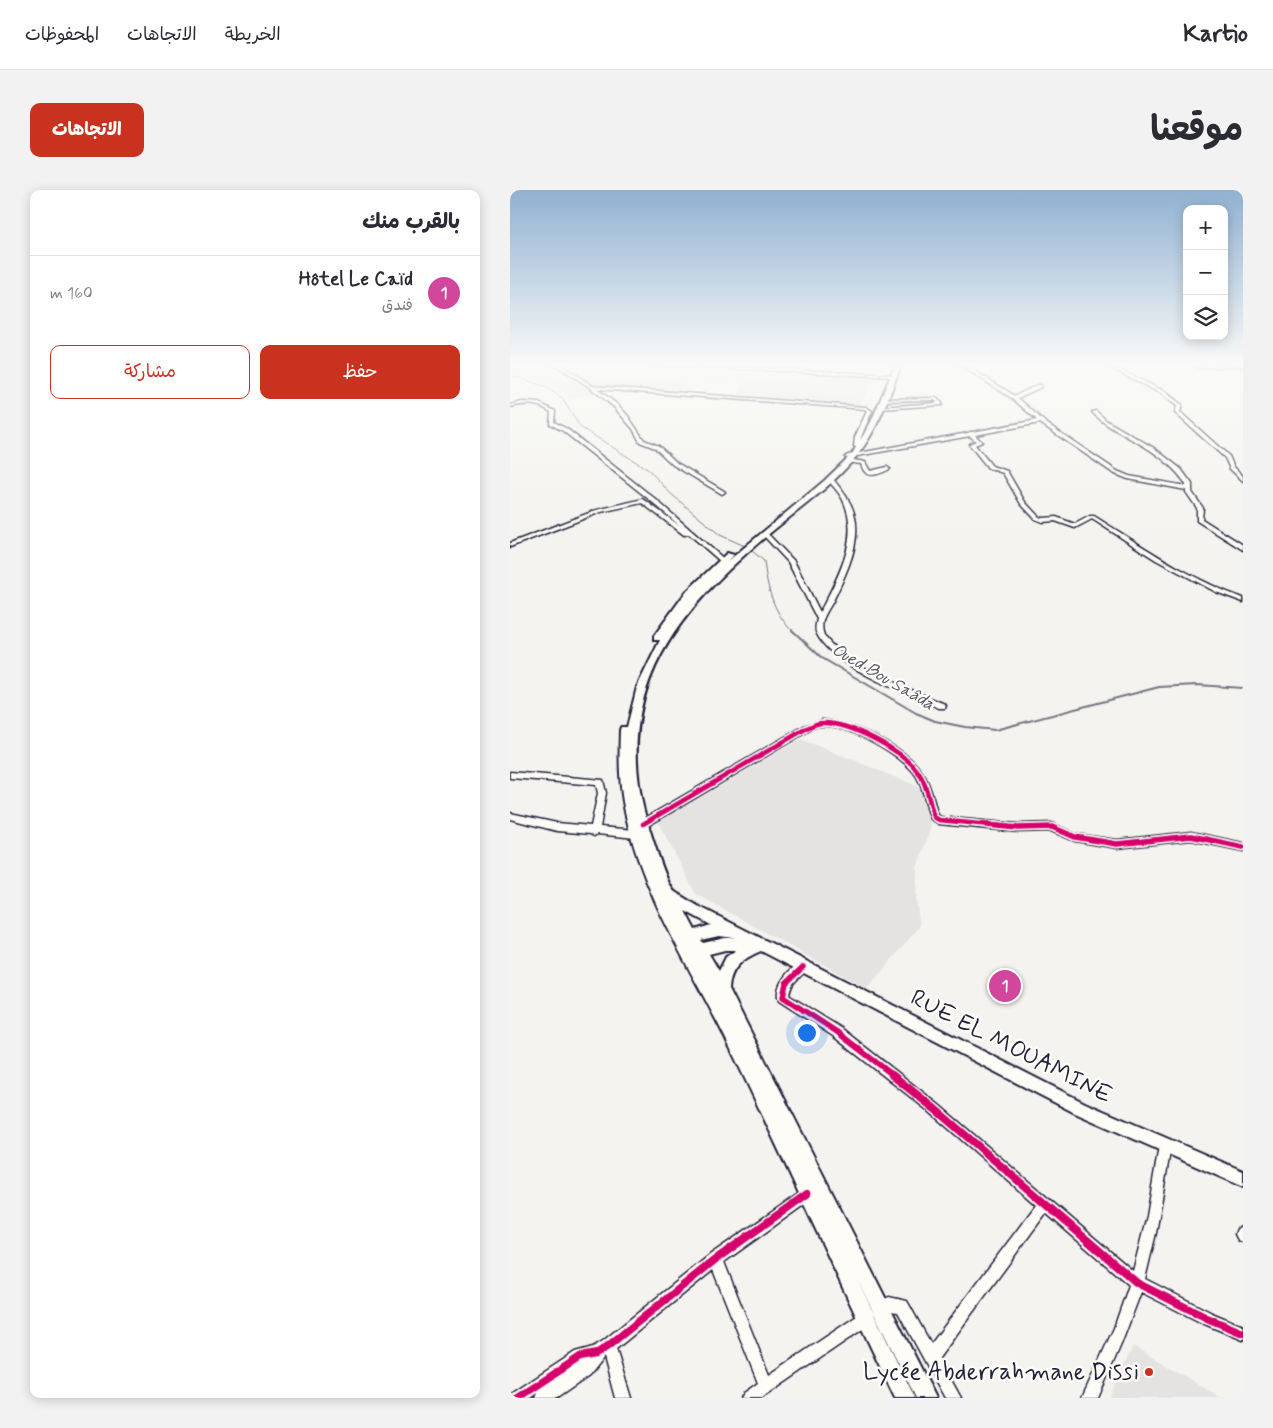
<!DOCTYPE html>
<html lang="ar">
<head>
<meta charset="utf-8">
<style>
	:root { --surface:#fff; --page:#f2f2f3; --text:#2b2b33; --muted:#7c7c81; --line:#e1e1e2; --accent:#c8321e }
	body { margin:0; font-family:Mynerve,"Playpen Sans Arabic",sans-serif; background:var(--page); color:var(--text); direction:rtl }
	.controls { position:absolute; right:15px; top:15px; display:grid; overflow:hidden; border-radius:10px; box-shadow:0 2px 12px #0003 }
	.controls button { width:45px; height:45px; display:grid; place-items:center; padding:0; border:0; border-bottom:1px solid var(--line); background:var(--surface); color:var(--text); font:25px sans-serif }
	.you { position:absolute; left:296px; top:842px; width:18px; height:18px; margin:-12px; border:4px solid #fff; border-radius:50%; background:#1a73e8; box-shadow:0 0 0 8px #1a73e833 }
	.badge { display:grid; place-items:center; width:32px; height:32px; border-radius:50%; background:var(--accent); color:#fff; font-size:16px; font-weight:700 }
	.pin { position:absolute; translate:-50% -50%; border:2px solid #fff; box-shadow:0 1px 5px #0006 }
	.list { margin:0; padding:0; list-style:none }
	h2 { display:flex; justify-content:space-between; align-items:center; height:65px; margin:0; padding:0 20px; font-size:21px }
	h2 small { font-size:16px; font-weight:400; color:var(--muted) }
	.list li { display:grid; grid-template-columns:32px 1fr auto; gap:15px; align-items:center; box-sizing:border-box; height:75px; padding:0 20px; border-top:1px solid var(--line) }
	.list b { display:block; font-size:19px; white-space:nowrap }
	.list p { margin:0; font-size:16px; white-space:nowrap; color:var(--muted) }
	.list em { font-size:16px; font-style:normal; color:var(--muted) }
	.actions { display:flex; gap:10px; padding:15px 20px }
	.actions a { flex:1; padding:11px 0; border:1px solid var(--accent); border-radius:10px; text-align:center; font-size:18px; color:var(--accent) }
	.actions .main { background:var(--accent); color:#fff }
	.icon { flex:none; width:28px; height:28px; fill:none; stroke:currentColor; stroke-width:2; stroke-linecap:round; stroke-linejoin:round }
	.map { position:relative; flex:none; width:733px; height:1208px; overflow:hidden; direction:ltr; border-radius:10px }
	header { display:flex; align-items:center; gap:30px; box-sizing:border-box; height:70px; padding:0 25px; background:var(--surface); border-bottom:1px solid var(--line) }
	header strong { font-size:24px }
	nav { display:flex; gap:28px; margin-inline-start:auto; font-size:18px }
	.intro { display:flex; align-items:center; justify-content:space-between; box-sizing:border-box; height:120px; padding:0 30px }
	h1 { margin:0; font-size:35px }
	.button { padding:12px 22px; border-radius:10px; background:var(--accent); color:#fff; font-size:18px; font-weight:700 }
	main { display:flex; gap:30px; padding:0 30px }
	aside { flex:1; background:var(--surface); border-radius:10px; box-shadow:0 2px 12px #0003 }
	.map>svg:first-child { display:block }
</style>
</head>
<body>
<header>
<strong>Kartio</strong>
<nav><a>الخريطة</a><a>الاتجاهات</a><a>المحفوظات</a></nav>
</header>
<div class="intro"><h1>موقعنا</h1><a class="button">الاتجاهات</a></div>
<main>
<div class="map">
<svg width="733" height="1208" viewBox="0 0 733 1208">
	<rect width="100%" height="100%" fill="#f4f3ef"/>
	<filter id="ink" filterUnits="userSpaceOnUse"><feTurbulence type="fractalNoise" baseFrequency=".02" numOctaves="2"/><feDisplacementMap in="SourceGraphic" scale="10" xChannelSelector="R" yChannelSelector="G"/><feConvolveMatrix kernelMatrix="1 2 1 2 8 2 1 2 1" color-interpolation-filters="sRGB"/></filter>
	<g filter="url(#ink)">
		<path fill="#e4e3e2" d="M 0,173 L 374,173 L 350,215 L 228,207 L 233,192 L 178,189 L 169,203 L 92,197 L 83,203 L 62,209 L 41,195 L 0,182 Z
			M 291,549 L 412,598 L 421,637 L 407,677 L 406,711 L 410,736 L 357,799 L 186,704 L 148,632 Z
			M 623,1156 L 712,1208 L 599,1208 Z"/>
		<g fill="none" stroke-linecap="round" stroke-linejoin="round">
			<path stroke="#757582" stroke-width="1" d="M 0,185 L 34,196 L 52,208 L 70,237 L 139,280 L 160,303 L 210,345 L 237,357
				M 241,360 L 254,371 C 257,398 263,422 283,442"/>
			<path stroke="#757582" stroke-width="2" d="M 282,440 L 312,468 L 406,523 L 425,531 L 455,537 L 485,540 L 649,497 L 687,495 L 733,498"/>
			<defs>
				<path id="minor" d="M 43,173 L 48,173 L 83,196 L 356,217 L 362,221 L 351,247 L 350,256 L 347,258 L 344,256 L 345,247 L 357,221 L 355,219 L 87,199 L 108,215 L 118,226 L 134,250 L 149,256 L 167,273 L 214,301 L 215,302 L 212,304 L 163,275 L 145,258 L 130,252 L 123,239 L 104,217 L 81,198 Z
					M 134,173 L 155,173 L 383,185 L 385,186 L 383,187 L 136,174 Z
					M 447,173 L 452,173 L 505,206 L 527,195 L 531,195 L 531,197 L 508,208 L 536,233 L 607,281 L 619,286 L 676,296 L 676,294 C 666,280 654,269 640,260 C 620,247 598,239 582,222 L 586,221 L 597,231 L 644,258 L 671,279 L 682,294 L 682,302 L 693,318 L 692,329 L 733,355 L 733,360 L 687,331 L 687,318 L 676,302 L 676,300 L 618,289 L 603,283 L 530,233 L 465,245 L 472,252 L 465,255 L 482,276 L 497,281 L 515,312 L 529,327 L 533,328 L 546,327 L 565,334 L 580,326 L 584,326 C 632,356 680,389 733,408 L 733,412 L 706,402 L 646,370 L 582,329 L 565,338 L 545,331 L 533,332 L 525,329 L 511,314 L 493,283 L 478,278 L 459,254 L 466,251 L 460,246 L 336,268 L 335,267 L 338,265 L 458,243 L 460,242 L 462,242 L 527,230 L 503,209 Z
					M 591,173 L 596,173 L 654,201 L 672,215 L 670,222 L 719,266 L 724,277 L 733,286 L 733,291 L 720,279 L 715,268 L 665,223 L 667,216 L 650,203 Z
					M 733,174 L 733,176 L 688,178 L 686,177 L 688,176 Z
					M 426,208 L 432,213 L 432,215 L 370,219 L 368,218 L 370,217 L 427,213 L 425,210 L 372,211 L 372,210 L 374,209 Z
					M 12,212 L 29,213 L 45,221 L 44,232 L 57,239 L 144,308 L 215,370 L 215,372 L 211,372 L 179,344 L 174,345 L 132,313 L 91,322 L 0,357 L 0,353 L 87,320 L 133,309 L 170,336 L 140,310 L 53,241 L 40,234 L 41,222 C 27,213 15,213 0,217 L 0,215 Z
					M 338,269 L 355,272 L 360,281 L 377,277 L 380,279 C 374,282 360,289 355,282 C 353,280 352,277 351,274 L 336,272 L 335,271 Z
					M 320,287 L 322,288 C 331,299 340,309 344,323 C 349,340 345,359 339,375 C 334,388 328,401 322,413 C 319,418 315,424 313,430 C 312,435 312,441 314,445 C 330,473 405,501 435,514 L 436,516 L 435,518 L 429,518 C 397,504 322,476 307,444 C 304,440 306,434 307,429 L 278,372 L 252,344 L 257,343 L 284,371 L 310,422 C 328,387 352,346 332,308 C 328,301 322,295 317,289 Z
					M 312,530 C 342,532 395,556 412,582 C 421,594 423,611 428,625 L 431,627 L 508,634 L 542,633 L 566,644 L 607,650 L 681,642 L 733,653 L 733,661 L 681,650 L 607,658 L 565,651 L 541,641 L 508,642 L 429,634 L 421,629 L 420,627 C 415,614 414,599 407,587 C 394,565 336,533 311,536 C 307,536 303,538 300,540 L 136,637 L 130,637 L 128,634 L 130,631 L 294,536 Z
					M 0,582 L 93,590 L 96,603 L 90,637 L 125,640 L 128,641 L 130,644 L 128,647 L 125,648 L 87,644 L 84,646 L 80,644 L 47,641 L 0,629 L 0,623 L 47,633 L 81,636 L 88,603 L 86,595 L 0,588 Z
					M 293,772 L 297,774 L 298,777 C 291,790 282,788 279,805 L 280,806 L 331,838 L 429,915 L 623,1081 L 637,1026 L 649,956 L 651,952 L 655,950 L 659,952 L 661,956 L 646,1043 L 635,1089 L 702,1123 L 733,1136 L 733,1150 L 692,1133 L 631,1102 L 612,1152 L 588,1208 L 572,1208 L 604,1138 L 619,1095 L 536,1023 L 429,1168 L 451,1208 L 435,1208 L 388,1122 L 380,1121 L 369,1126 L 364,1124 L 362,1119 L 364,1114 L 379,1107 L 397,1111 L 421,1154 L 526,1015 L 421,923 L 323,846 L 269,811 C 263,796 280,777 293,772 Z
					M 297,998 L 302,999 L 303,1004 L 302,1009 L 214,1072 L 259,1185 L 353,1122 L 358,1120 L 363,1122 L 365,1127 L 363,1132 L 252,1208 L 231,1208 L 234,1203 L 248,1193 L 203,1080 L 106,1159 L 121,1208 L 105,1208 L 94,1167 L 79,1186 L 47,1208 L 26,1208 L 28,1203 L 21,1208 L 0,1208 L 3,1203 L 65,1162 L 83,1157 L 93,1151 L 201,1064 Z
					M 732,1037 L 733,1038 L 733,1052 L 728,1050 L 725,1044 L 727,1039 Z"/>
				<path id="major" d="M 386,173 L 392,173 C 379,205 368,241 345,268 C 321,297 289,319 260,343 C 170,419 104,495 134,621 C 138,634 156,695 165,702 C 172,707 180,711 188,716 L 575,913 L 733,981 L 733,997 L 565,923 L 251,761 C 232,769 220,778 219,799 L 426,1208 L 406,1208 L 346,1087 L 405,1208 L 385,1208 C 331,1096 280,982 226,870 C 189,790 135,714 116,626 C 109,598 109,569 110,540 L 111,537 L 117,537 L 127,497 L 150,450 L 144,450 L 144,446 L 176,402 L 217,363 L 224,365 L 217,372 L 314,291 L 342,264 L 361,232 ZM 175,721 L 201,735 L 185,740 ZM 209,746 L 225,748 L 215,748 L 193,753 L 191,750 ZM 215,760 L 226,760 L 216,767 L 209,781 L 199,764 Z"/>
			</defs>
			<use href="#minor" stroke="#22223b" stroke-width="3"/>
			<use href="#major" stroke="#22223b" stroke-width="4"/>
			<use href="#minor" fill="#fdfcf7" fill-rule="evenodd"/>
			<use href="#major" fill="#fdfcf7" fill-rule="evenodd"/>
			<defs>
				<path id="cycleway-far2" d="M 133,634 L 297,538 C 302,536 306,533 312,533 C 339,532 393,560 409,583 C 418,596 419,613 424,627 L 429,630 L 490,636"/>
				<path id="cycleway-far1" d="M 477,635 L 508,638 L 542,637 L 565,647 L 607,654 L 681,646 L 733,657
					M 293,777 L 276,793 L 273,807 L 327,842 L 384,886"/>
				<path id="cycleway" d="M 382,885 L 425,919 L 627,1093 L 697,1128 L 733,1143
					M 8,1208 L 70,1167 L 86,1164 L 98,1156 L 206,1069 L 297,1004"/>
			</defs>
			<use href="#cycleway-far2" stroke="#fdfcf7" stroke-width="8"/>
			<use href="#cycleway-far1" stroke="#fdfcf7" stroke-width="9"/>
			<use href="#cycleway" stroke="#fdfcf7" stroke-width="11"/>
			<use href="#cycleway-far2" stroke="#d6006c" stroke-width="4.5"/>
			<use href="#cycleway-far1" stroke="#d6006c" stroke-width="5.5"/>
			<use href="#cycleway" stroke="#d6006c" stroke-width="8"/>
		</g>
	</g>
	<linearGradient id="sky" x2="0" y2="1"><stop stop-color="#90b1d2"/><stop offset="0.51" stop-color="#fafaf8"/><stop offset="1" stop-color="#fafaf8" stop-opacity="0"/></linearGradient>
	<rect width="733" height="342" fill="url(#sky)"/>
	<circle fill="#c8321e" stroke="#fdfcf7" stroke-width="2" cx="639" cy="1182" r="5"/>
	<g text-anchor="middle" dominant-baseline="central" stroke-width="5" stroke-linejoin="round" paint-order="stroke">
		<g font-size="18" font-style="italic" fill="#59596b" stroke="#fdfcf7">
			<text transform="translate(373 487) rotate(30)">Oued Bou Saâda</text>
		</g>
		<g font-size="24" fill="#22223b" stroke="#fdfcf7">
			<text transform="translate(501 857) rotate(27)">RUE EL MOUAMINE</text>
		</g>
		<g font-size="24" fill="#22223b" stroke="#fdfcf7" text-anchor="end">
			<text x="629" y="1182">Lycée Abderrahmane Dissi</text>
		</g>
	</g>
</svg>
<div class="controls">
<button>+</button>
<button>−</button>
<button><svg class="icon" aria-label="layers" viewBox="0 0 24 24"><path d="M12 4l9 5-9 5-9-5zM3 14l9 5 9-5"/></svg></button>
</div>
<div class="you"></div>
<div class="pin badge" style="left:495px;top:796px;background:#d1479c">1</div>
</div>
<aside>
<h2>بالقرب منك<small></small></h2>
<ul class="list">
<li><span class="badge" style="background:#d1479c">1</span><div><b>Hôtel Le Caïd</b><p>فندق</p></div><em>160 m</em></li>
</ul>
<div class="actions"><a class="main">حفظ</a><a>مشاركة</a></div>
</aside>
</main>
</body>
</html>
